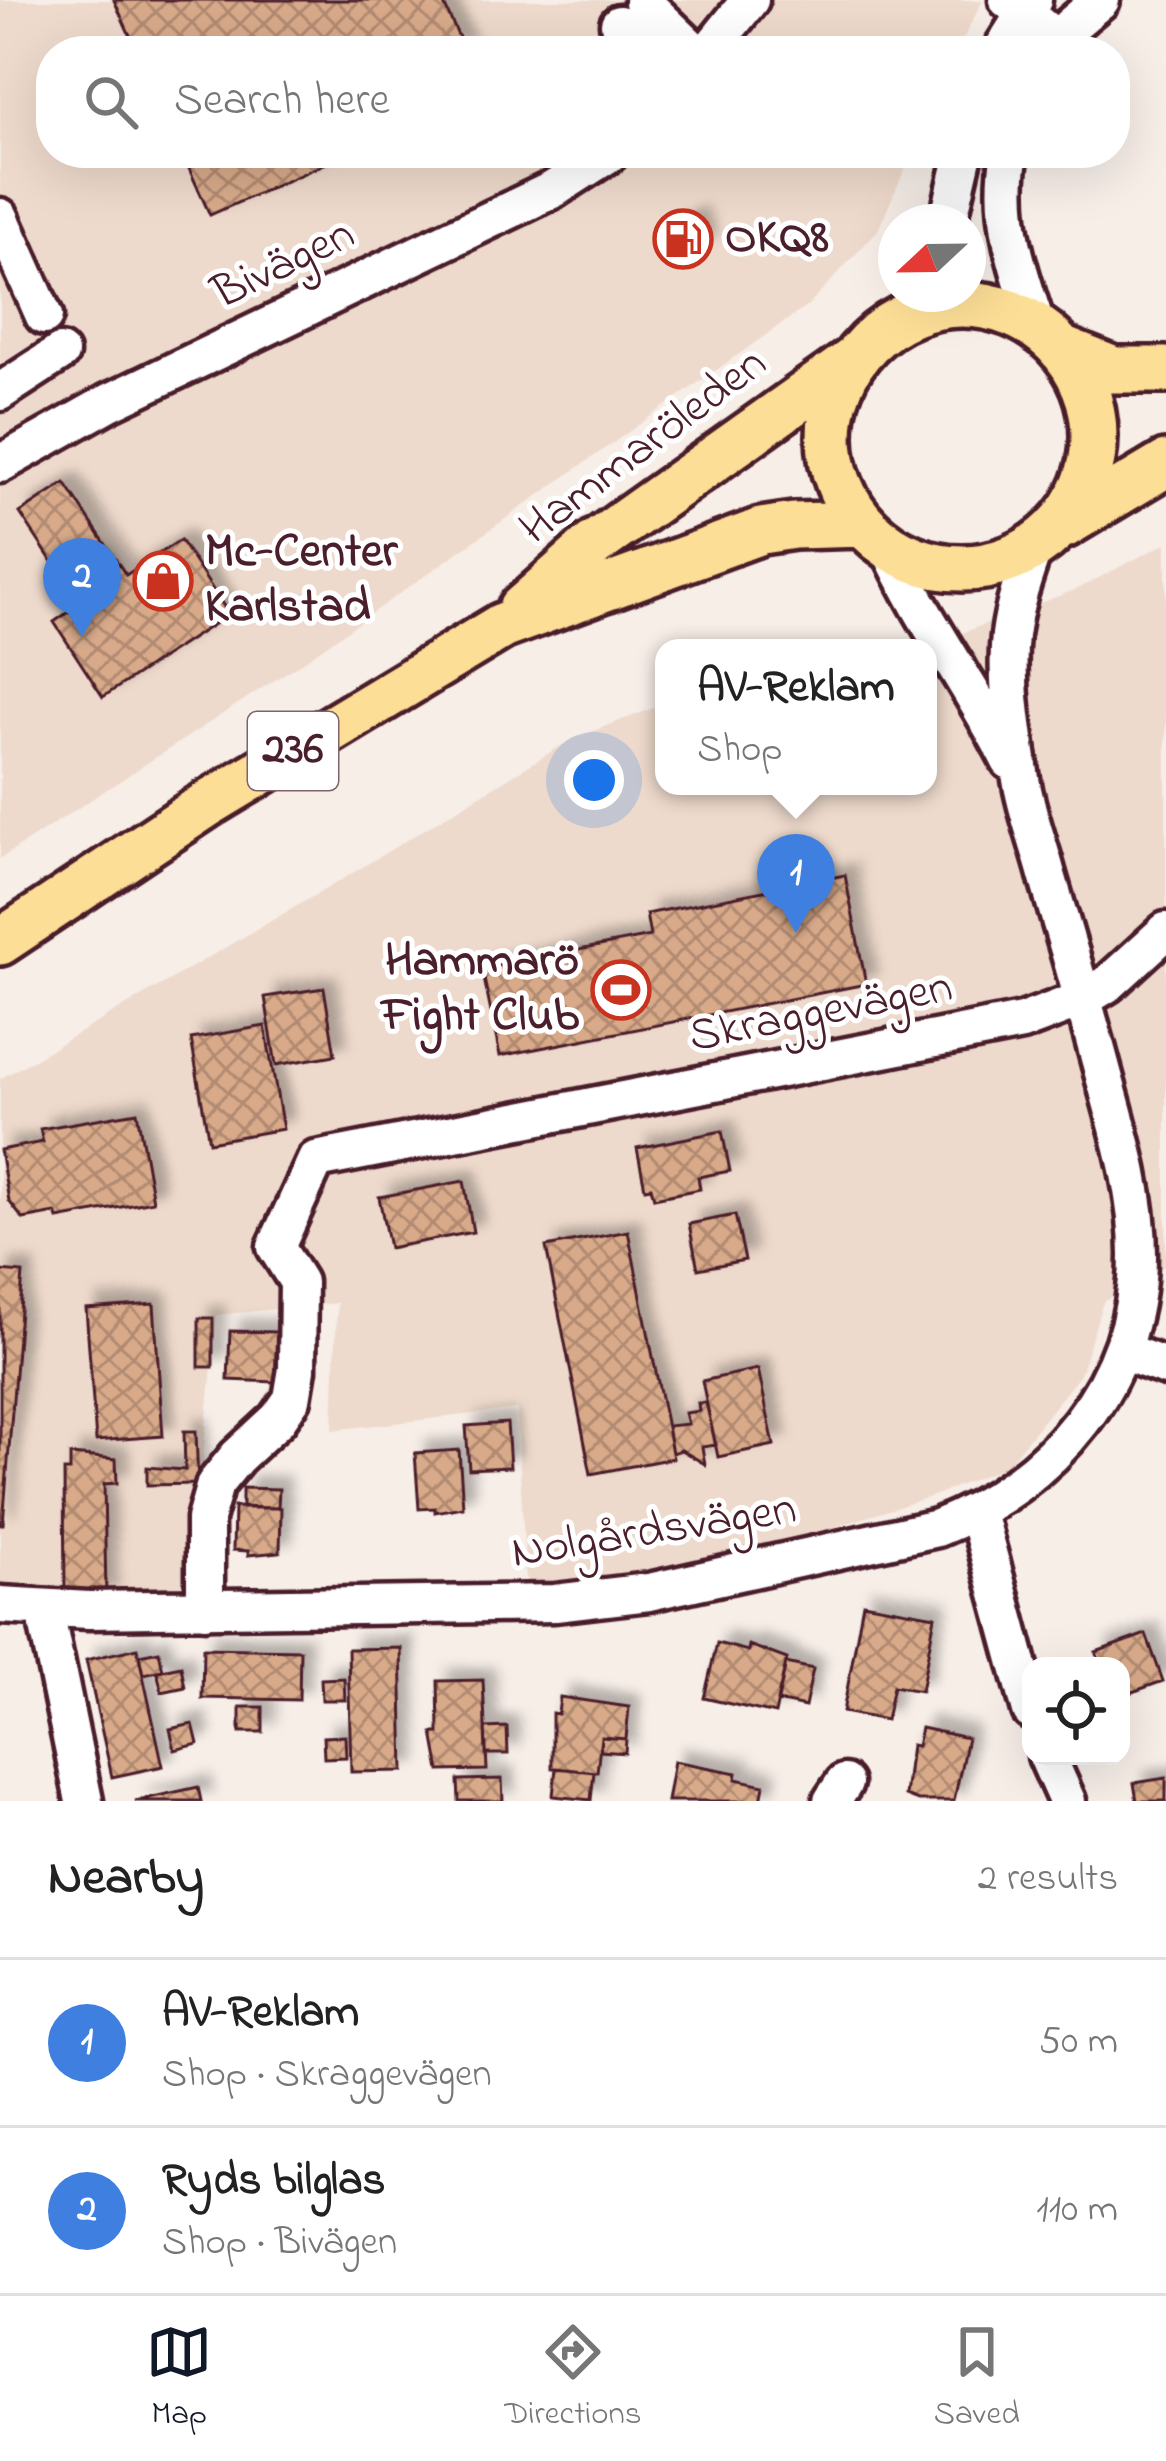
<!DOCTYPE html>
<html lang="en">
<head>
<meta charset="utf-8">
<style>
	:root { --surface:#fff; --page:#f2f2f2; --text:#222; --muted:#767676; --line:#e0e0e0; --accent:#111827 }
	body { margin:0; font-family:"Indie Flower",sans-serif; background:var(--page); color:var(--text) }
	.controls { position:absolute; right:36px; bottom:36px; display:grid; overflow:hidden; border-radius:24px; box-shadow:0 12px 48px #0002 }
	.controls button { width:108px; height:108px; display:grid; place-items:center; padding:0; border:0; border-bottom:3px solid var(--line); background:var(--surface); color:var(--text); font:60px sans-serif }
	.compass { position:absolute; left:878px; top:204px; width:108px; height:108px; border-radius:50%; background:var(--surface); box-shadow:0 12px 48px #0002; rotate:248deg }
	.you { position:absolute; left:594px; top:780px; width:42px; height:42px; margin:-30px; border:9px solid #fff; border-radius:50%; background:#1a73e8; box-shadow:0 0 0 18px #1a73e833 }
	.badge { display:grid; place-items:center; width:78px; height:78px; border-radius:50%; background:var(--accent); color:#fff; font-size:39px; font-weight:700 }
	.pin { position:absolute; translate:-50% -99px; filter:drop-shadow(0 3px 6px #0008) }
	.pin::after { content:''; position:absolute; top:63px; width:42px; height:36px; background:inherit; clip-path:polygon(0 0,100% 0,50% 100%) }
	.popup { position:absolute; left:655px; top:639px; width:282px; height:156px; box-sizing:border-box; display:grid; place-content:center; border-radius:24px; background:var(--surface); filter:drop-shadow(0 3px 9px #0005); font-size:39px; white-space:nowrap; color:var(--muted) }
	.popup b { font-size:45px; color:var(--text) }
	.popup::after { content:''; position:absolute; left:50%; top:100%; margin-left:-24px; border:24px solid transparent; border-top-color:var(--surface) }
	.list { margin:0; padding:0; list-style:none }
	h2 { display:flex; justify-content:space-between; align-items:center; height:156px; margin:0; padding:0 48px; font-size:51px }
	h2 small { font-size:39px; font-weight:400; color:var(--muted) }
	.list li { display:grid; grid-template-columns:78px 1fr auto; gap:36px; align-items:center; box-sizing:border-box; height:168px; padding:0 48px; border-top:3px solid var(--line) }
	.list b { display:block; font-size:45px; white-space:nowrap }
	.list p { margin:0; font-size:39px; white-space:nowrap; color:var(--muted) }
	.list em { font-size:39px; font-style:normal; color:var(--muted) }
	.icon { flex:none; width:66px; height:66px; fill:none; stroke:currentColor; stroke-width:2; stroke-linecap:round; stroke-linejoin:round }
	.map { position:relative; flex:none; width:1166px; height:1801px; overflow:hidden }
	.search { position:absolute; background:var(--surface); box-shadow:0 12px 48px #0002; left:36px; right:36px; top:36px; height:132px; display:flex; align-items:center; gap:30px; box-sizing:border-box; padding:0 42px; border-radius:48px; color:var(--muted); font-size:45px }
	.sheet { height:492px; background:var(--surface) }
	nav { display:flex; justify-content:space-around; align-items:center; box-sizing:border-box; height:168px; border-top:3px solid var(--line); background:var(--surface); font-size:33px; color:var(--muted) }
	nav a { display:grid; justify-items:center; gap:6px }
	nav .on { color:var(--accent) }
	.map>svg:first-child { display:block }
</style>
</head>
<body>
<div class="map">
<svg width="1166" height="1801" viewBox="0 0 1166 1801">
	<defs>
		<pattern id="building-cross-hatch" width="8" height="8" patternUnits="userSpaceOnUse" patternTransform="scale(3)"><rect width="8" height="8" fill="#d8aa8a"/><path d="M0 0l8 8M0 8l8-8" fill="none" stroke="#b18a71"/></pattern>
		<filter id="shadow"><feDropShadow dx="11" dy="-11" stdDeviation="6" flood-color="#0004"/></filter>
	</defs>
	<rect width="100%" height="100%" fill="#f7eee8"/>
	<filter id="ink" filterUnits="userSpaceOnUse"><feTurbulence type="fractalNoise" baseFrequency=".00833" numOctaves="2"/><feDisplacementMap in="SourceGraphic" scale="24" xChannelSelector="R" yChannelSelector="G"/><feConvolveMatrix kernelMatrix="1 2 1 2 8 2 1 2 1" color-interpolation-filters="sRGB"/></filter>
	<g filter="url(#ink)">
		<path fill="#eedacc" d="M 0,0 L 983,0 L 957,51 L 51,51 L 51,153 L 912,153 L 878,230 L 810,304 L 301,663 L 0,859 Z
			M 1166,543 L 1166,1265 L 1103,1302 L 1080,1375 L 1006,1466 L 936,1495 L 712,1566 L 526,1585 L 517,1409 L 333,1430 L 337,1303 L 217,1315 L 190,1592 L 0,1593 L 0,1079 L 336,883 L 572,739 L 664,704 L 664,786 L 928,786 L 928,648 L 923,648 L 1077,589 Z"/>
		<path fill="url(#building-cross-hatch)" stroke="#4a1f2b" stroke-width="3" filter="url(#shadow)" d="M 114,0 L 442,0 L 465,51 L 137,51 Z
			M 182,153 L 349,153 L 210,215 Z
			M 694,218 L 706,244 L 673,259 L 661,233 Z
			M 65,483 L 126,575 L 180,540 L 229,614 L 103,697 L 54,622 L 80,604 L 20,513 Z
			M 845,875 L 866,984 L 500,1056 L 482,969 L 650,936 L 646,914 Z
			M 324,988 L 335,1055 L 276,1065 L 265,997 Z
			M 265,1026 L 283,1129 L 209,1142 L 191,1039 Z
			M 137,1112 L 153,1201 L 58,1219 L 56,1213 L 23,1219 L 9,1201 L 0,1150 L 43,1142 L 40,1129 Z
			M 722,1131 L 730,1171 L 698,1177 L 700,1189 L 654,1198 L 651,1187 L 645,1188 L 637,1148 Z
			M 464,1181 L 473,1232 L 389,1248 L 379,1197 Z
			M 735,1215 L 745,1260 L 698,1269 L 689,1224 Z
			M 628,1231 L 673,1458 L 591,1474 L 546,1247 Z
			M 0,1271 L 23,1273 L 3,1524 L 0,1524 Z
			M 154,1304 L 163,1436 L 96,1441 L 86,1309 Z
			M 199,1318 L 213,1318 L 213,1367 L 199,1367 Z
			M 230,1331 L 277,1332 L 275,1382 L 228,1380 Z
			M 758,1369 L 774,1445 L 718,1457 L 702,1381 Z
			M 698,1403 L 706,1403 L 716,1445 L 702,1447 L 705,1464 L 681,1450 L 672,1453 L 667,1426 L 688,1424 L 685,1413 L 699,1411 Z
			M 507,1423 L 510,1467 L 469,1469 L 466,1426 Z
			M 184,1431 L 196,1431 L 198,1484 L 147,1485 L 147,1467 L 185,1470 Z
			M 459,1450 L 463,1507 L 435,1512 L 435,1508 L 419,1509 L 415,1453 Z
			M 70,1455 L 116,1459 L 117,1483 L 104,1484 L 106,1597 L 65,1597 L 64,1471 L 70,1471 Z
			M 242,1488 L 279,1489 L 278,1508 L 242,1508 Z
			M 234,1507 L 281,1508 L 280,1552 L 248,1555 L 248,1551 L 233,1550 Z
			M 863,1603 L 935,1616 L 921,1691 L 893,1686 L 886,1720 L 843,1712 Z
			M 1146,1634 L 1163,1681 L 1121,1696 L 1121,1666 L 1101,1666 L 1096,1652 Z
			M 717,1643 L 748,1651 L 749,1645 L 787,1659 L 775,1714 L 704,1698 Z
			M 137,1648 L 163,1766 L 112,1777 L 86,1660 Z
			M 203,1648 L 300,1650 L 299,1700 L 202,1698 Z
			M 401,1648 L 404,1771 L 351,1772 L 348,1649 Z
			M 159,1651 L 163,1670 L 143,1674 L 139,1655 Z
			M 786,1663 L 813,1669 L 805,1707 L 777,1701 Z
			M 181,1666 L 185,1687 L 162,1692 L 157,1671 Z
			M 344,1678 L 345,1700 L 322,1700 L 321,1679 Z
			M 483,1680 L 487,1770 L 440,1771 L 433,1733 L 439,1733 L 438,1681 Z
			M 560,1697 L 629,1707 L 626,1739 L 601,1737 L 597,1772 L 552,1768 L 552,1713 L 558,1714 Z
			M 240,1707 L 263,1707 L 263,1732 L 240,1732 Z
			M 193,1724 L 198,1744 L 175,1750 L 170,1729 Z
			M 507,1727 L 508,1754 L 486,1754 L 485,1728 Z
			M 921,1728 L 967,1738 L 954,1801 L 918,1801 L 905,1796 L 911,1745 L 917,1746 Z
			M 345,1736 L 346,1757 L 324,1758 L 323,1737 Z
			M 601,1737 L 626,1739 L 625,1753 L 600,1751 Z
			M 674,1761 L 737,1773 L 736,1779 L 764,1785 L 761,1801 L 667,1801 Z
			M 556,1768 L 594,1772 L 591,1800 L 553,1796 Z
			M 1166,1778 L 1166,1801 L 1137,1801 L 1134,1783 Z
			M 502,1779 L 503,1801 L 459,1801 L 458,1780 Z
			M 198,1787 L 201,1801 L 135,1801 Z"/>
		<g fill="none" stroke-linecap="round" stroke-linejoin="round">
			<defs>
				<path id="minor" d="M 1008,0 L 1059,41
					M 643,2 L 694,51
					M 619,24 L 647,51
					M 709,51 L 750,0
					M 1001,51 L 1033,0
					M 1053,51 L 1070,26 L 1101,0
					M 1010,153 C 998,214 1018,271 1038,329
					M 0,217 L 44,316
					M 948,222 L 964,153
					M 913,314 L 922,294
					M 0,392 L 60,353
					M 0,464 L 108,403 L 554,189 L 610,153
					M 888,545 C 922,621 973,687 1010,761
					M 1122,1351 L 1166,1367
					M 977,1512 L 1031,1711
					M 0,1605 L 89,1610 L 555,1603 L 649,1592 L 937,1528 C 1052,1483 1139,1382 1138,1254 C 1138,1194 1120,1134 1104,1076 C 1086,1009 1067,942 1047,875 C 1039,844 1026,811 1021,779 C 1014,734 1005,680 1010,635 C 1014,604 1024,576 1034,547
					M 48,1608 L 48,1626 L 84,1801
					M 205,1609 L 205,1519 L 215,1484 L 237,1457 L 278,1419 L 292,1399 L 297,1369 L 298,1282 L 276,1247 L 316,1160 L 1022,1022 L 1083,999 L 1109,983 L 1166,931
					M 1047,1756 L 1067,1801
					M 832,1801 L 844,1783"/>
				<path id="major" d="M830 436a132 132 0 1 1 264 0a132 132 0 1 1-264 0Z
					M 1061,349 L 1114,370 L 1166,370
					M 1064,525 L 1166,464
					M 521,609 L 593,545 L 852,361
					M 0,942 L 206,805 L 502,626 L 761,531 L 794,526 L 863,524"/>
			</defs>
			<use href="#minor" stroke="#4a1f2b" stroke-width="45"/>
			<use href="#major" stroke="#4a1f2b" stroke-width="54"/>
			<use href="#minor" stroke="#fff" stroke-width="36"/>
			<use href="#major" stroke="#fcde96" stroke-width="45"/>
		</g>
	</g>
	<defs>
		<symbol id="fuel-ring" viewBox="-11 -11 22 22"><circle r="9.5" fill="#fff" stroke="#c8321e" stroke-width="1.5"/><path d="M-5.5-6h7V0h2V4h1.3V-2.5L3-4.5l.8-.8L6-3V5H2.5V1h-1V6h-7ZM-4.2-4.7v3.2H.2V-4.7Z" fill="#c8321e"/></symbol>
		<symbol id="shop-ring" viewBox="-11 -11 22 22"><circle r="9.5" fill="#fff" stroke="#c8321e" stroke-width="1.5"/><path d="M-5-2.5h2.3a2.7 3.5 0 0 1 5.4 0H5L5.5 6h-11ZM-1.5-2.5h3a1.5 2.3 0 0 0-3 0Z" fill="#c8321e"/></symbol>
		<symbol id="stadium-ring" viewBox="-11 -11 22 22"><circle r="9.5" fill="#fff" stroke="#c8321e" stroke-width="1.5"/><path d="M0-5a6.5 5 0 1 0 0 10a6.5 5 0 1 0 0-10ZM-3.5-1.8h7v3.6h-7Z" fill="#c8321e"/></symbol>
	</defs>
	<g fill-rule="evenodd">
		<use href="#fuel-ring" x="650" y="206" width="66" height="66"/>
		<use href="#shop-ring" x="130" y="548" width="66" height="66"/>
		<use href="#stadium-ring" x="588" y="957" width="66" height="66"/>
	</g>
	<g text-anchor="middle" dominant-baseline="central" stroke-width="10" stroke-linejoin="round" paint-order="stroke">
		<rect fill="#fff" stroke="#80626b" stroke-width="3" x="248" y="712" width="90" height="78" rx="9"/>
		<g font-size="45" font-weight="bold" fill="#4a1f2b">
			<text x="293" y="751">236</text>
		</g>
		<g font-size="48" font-weight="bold" fill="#4a1f2b" stroke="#fff" text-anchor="start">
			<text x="725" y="239">OKQ8</text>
			<text x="205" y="553">Mc-Center<tspan x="205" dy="55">Karlstad</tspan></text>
			<text x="579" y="962" text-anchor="end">Hammarö<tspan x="579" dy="55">Fight Club</tspan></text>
		</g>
		<g font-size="48" fill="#4a1f2b" stroke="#fff">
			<text transform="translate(284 265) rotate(-26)">Bivägen</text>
			<text transform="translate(644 447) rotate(-37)">Hammaröleden</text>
			<text transform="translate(821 1013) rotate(-11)">Skraggevägen</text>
			<text transform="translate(654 1532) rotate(-9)">Nolgårdsvägen</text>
		</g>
	</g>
</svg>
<div class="controls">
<button><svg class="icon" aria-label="locate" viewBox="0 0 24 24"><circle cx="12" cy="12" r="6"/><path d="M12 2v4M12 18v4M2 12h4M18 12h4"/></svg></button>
</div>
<svg class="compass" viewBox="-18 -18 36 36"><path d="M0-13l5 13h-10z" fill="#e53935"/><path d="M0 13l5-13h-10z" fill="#767676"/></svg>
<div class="you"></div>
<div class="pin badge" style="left:796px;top:933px;background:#3f7fe0">1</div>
<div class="popup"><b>AV-Reklam</b>Shop</div>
<div class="pin badge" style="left:82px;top:637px;background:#3f7fe0">2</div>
<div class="search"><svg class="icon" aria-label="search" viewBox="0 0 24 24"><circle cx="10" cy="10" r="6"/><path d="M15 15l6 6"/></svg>Search here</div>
</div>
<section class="sheet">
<h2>Nearby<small>2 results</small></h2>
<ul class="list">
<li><span class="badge" style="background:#3f7fe0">1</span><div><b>AV-Reklam</b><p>Shop · Skraggevägen</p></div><em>50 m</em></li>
<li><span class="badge" style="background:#3f7fe0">2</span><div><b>Ryds bilglas</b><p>Shop · Bivägen</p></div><em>110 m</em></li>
</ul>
</section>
<nav>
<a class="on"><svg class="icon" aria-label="map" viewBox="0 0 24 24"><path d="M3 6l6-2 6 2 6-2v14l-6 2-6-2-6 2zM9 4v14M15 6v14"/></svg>Map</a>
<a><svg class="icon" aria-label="directions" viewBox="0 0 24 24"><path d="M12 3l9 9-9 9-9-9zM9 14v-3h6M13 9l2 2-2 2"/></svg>Directions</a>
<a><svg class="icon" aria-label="saved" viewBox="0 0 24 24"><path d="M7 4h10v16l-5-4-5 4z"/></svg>Saved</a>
</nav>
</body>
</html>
